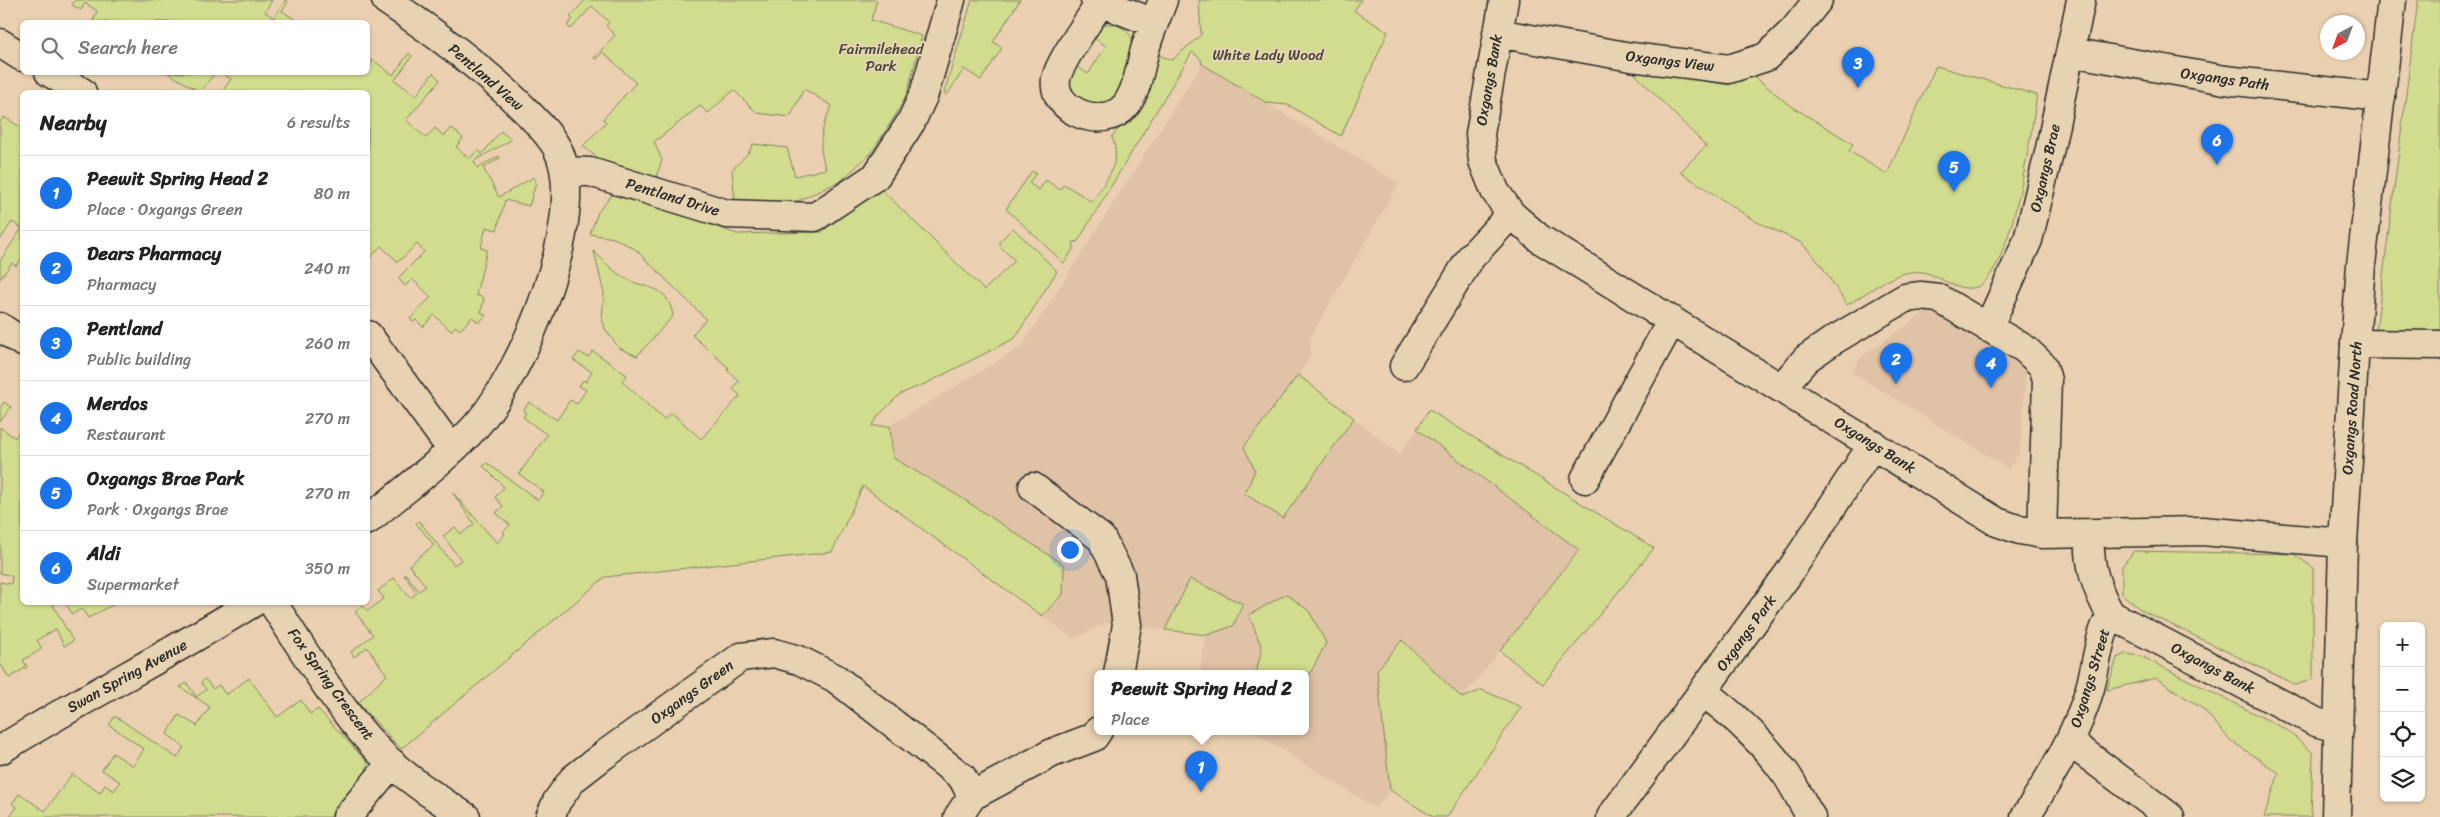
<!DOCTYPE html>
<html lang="en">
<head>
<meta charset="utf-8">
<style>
	:root { --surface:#fff; --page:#f6f6f6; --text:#222; --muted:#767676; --line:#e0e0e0; --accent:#1a73e8 }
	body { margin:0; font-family:Sriracha,sans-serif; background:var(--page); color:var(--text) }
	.controls { position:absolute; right:15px; bottom:15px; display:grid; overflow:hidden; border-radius:8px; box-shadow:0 1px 4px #0004 }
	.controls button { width:45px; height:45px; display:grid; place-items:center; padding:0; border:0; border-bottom:1px solid var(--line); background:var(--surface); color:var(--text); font:25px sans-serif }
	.compass { position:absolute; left:2320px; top:15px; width:45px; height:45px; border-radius:50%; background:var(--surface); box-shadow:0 1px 4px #0004; rotate:221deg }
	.you { position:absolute; left:1069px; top:549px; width:18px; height:18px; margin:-12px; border:4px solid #fff; border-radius:50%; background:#1a73e8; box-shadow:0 0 0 8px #1a73e833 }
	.badge { display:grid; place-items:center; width:32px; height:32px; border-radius:50%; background:var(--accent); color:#fff; font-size:16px; font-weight:700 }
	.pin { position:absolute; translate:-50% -41px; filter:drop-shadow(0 1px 2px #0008) }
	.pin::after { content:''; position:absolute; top:26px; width:18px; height:15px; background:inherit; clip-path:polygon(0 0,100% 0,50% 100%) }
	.popup { position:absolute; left:1094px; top:670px; width:215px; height:65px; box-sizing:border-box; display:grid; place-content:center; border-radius:8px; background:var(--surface); filter:drop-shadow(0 1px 4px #0005); font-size:16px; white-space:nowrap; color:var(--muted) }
	.popup b { font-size:19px; color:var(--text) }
	.popup::after { content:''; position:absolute; left:50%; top:100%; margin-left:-10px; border:10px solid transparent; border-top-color:var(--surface) }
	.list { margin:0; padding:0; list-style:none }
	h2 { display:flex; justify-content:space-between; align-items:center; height:65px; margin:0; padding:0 20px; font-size:21px }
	h2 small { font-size:16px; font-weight:400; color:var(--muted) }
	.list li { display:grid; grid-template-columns:32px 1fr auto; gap:15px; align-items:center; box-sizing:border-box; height:75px; padding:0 20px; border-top:1px solid var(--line) }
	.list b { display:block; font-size:19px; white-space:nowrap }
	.list p { margin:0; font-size:16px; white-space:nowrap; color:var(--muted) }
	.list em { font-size:16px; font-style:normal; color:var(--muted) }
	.icon { flex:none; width:28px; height:28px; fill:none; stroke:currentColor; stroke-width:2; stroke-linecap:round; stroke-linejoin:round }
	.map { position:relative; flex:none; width:2440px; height:817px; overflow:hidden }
	.search { position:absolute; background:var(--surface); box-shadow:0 1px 4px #0004; left:20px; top:20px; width:350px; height:55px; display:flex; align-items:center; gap:12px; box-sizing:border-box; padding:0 18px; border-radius:8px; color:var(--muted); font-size:19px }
	.panel { position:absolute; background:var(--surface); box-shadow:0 1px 4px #0004; left:20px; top:90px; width:350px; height:515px; border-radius:8px }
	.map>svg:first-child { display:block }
</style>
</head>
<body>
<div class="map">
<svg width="2440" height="817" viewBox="0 0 2440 817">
	<rect width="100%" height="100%" fill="#ead0b0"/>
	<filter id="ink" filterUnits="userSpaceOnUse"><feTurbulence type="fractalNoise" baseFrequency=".02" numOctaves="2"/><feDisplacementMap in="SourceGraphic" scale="10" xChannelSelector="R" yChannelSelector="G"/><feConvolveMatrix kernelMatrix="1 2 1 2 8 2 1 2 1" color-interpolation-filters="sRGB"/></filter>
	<g filter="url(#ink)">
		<path fill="#e0c2a6" d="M 1202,64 L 1399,183 L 1310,338 L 1311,355 L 1298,375 L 1400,454 L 1417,429 L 1579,550 L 1376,808 L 1251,731 L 1305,731 L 1305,673 L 1200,673 L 1206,635 L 1106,623 L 1074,639 L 863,486 L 890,426 L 1022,346 Z
			M 1931,308 L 2026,367 L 2020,451 L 2009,469 L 1852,372 L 1862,356 Z"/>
		<path fill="#d2dc8f" stroke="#7e845d" d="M 75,0 L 272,0 L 265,12 L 274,18 L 285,0 L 288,2 L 282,11 L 299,22 L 93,22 L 97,11 L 85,3 L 81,10 L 72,5 Z
			M 585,0 L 877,0 L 871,20 L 922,36 L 907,94 L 895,116 L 871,153 L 841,181 L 795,202 L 735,202 L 732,170 L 749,152 L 753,144 L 787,148 L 795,176 L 826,169 C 817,146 821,127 832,106 L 804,89 L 790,117 L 757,113 L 734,90 L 708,113 L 700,106 L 654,142 L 662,160 L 656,177 C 623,173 608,168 583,146 L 606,122 L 603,119 L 636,83 L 603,52 L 596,59 L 594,58 L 615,35 L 606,26 L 609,22 L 592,6 L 571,29 L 567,25 L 573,19 L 570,17 Z
			M 972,0 L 1020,0 L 993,42 L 1002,48 L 981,80 L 964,69 L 947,95 L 944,93 Z
			M 1199,0 L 1361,0 L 1354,11 L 1388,32 L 1341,136 L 1288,105 L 1267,103 L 1202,64 L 1201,59 L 1192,52 L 1078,241 L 1073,243 L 1074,248 L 1064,263 L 1006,209 L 1032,171 L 1036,173 L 1029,183 L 1039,190 L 1046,180 L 1060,190 L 1064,184 L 1092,202 C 1105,182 1123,162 1112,137 L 1117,130 L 1127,124 L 1141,106 L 1158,55 L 1172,60 L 1201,35 Z
			M 2418,0 L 2440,0 L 2440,333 L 2376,331 Z
			M 1105,24 C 1118,23 1128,29 1133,41 L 1120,97 L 1095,109 L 1070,92 L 1068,78 L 1074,65 L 1088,74 L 1106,46 L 1092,37 L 1098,28 Z
			M 409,53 L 412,56 L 395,80 L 416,96 L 433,73 L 440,80 L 406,120 L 426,138 L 435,128 L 444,136 L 452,128 L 463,138 L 456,147 L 469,159 L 478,150 L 482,154 L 501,131 L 511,140 L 474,161 L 477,168 L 499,156 L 500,158 L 483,168 L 499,197 L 534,177 L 536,183 L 529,206 L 505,200 L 497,230 L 486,227 L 481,248 L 487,250 L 476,295 L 484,298 L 481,312 L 486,315 L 479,323 L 472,317 L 460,330 L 455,326 L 451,331 L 434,315 L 423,327 L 416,320 L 413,322 L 410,319 L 431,297 L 412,279 L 405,286 L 398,278 L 424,252 L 417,244 L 398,262 L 381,246 L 368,260 L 368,92 L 222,92 L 231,79 L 221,73 L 357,72 L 362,76 L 368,72 L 373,60 L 393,75 Z
			M 1936,66 L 2037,95 C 2031,130 2012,282 1973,288 C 1957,290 1943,279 1930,274 C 1902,263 1870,292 1847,305 L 1821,265 L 1802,243 L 1755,221 L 1680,172 L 1706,146 L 1630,69 L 1730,85 L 1750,73 L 1788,104 L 1853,144 L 1849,151 L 1887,174 Z
			M 168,73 L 215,72 L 215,73 L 200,92 Z
			M 4,117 L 22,128 L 22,258 L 16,266 L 12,263 L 0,279 L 0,261 L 22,228 L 12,222 L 0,240 L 0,122 Z
			M 879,187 L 984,290 L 1015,261 L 1000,246 L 1000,241 L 1013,228 L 1057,271 L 1015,338 L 927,383 L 900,394 L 879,415 L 872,426 L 890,426 L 893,458 L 957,495 L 1064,565 L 1063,594 L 1042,616 L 863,486 L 832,552 L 605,577 L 401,749 L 358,703 L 387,675 L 367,647 L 354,657 L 351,652 L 373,635 L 355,612 L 363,606 L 368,611 L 384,598 L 378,591 L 394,578 L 410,598 L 417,593 L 404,575 L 406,574 L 419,591 L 426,586 L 409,565 L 434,545 L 416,523 L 419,521 L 454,565 L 461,560 L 443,536 L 455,527 L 461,534 L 474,524 L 453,493 L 497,543 L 505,534 L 503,532 L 510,525 L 496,513 L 503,506 L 495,497 L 504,487 L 483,466 L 487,463 L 538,500 L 544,492 L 519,474 L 547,435 L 523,417 L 526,413 L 523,411 L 529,402 L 557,420 L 570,400 L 577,404 L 586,390 L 579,386 L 583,380 L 586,382 L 592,372 L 573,360 L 579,352 L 588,357 L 593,351 L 627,375 L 622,381 L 664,420 L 671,412 L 701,439 L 740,396 L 733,388 L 739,381 L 727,370 L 729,368 L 692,335 L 706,319 L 635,249 L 614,238 L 590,234 L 598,212 L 612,195 L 671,211 L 737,234 L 822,232 Z
			M 594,251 C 604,261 614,273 627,279 C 649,291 667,283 673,316 L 637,356 L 619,348 L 605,329 L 602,319 L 604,294 Z
			M 1298,375 L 1354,418 L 1283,518 L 1245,494 L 1255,470 L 1244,447 Z
			M 4,402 L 11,407 L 0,422 L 0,408 Z
			M 1429,410 L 1654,548 L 1543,684 L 1500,651 L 1579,550 L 1417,429 Z
			M 0,427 L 15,438 L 22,428 L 22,602 L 52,603 L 73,641 L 64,646 L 56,629 L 37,640 L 42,649 L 23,660 L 27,667 L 9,678 L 0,663 L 0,582 L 11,584 L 12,576 L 0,573 Z
			M 2134,551 L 2294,554 L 2313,568 L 2313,679 L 2296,685 L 2141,610 L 2122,594 L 2122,566 Z
			M 1190,579 L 1243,604 L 1233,626 L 1207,635 L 1165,630 Z
			M 1286,594 L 1309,611 L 1326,643 L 1305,683 L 1305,673 L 1256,673 L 1262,648 L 1249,615 Z
			M 66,603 L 116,603 L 88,618 L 82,609 L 72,614 Z
			M 1402,640 L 1462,698 L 1482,690 L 1521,707 L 1447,817 L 1433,817 L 1390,790 L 1377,670 Z
			M 2125,654 L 2141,656 L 2287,730 L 2313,753 L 2311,817 L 2264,817 L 2279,773 L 2230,740 L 2203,709 L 2156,678 L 2107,690 L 2117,658 Z
			M 249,678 L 277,717 L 301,700 L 310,714 L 318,709 L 368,763 L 363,781 L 330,817 L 10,817 L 17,807 L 12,804 L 19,794 L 45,811 L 72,774 L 100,793 L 105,785 L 114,791 L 120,782 L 102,770 L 113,753 L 133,766 L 144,749 L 109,725 L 115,716 L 177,758 L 184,747 L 167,734 L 179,715 L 197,726 L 210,707 L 180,687 L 187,683 L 196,697 L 206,690 L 201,682 L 205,679 L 213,689 L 219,685 L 226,695 Z"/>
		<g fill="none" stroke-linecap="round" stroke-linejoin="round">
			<defs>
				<path id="street" d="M 1095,0 L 1154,23
					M 1504,0 L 1480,134 L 1483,161 L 1495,191 L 1511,214 L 1540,239 L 1997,522 L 2020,530 L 2042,534 L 2202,531 L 2343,543
					M 1100,3 C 1089,21 1059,62 1056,79 C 1051,111 1104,132 1126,105 C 1139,88 1140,63 1147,43 C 1151,29 1158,14 1163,0
					M 1497,33 L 1631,57 L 1729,69 L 1766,57 L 1794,30 L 1818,0
					M 0,43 L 22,57
					M 2071,52 L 2225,80 L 2381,97
					M 49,72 L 82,92
					M 566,171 L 590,172 L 727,214 L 815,217 L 876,176 L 911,122 L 924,94 L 951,0
					M 0,327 L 22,342
					M 1988,328 L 2028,240 L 2049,153 L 2081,0
					M 368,335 L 452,450
					M 2355,344 L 2440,345
					M 1404,366 L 1471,257 L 1511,214
					M 1782,387 L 1806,359 L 1832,341 L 1905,298 L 1921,296 L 1938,298 L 2025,349 L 2043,366 L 2047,380 L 2042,534
					M 1585,479 L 1672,320
					M 1033,487 L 1101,538 L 1120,575 L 1127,625 L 1118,673
					M 368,520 C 404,490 444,461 476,426 C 522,375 591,213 557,148 C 548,132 533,118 520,105 C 479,65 434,32 386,0
					M 2090,534 C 2088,564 2096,589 2111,615 L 2289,708 L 2316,722 L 2339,729
					M 272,602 C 308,657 343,718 391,763 C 413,783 441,801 466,817
					M 1703,692 C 1734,715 1763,742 1786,774 C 1795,787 1802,803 1811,817
					M 2070,742 L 2170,817
					M 0,750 C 83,698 171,654 254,602
					M 347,817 L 392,763
					M 550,817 L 557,801 L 573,779 L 604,755 L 741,657 L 774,653 L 799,660 L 835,678 L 962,777 L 972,796
					M 958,817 L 972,796 L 1052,753 L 1094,737 L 1098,731
					M 1611,817 L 1789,573 L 1873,444
					M 2025,817 C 2051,776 2077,735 2090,688 C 2097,663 2098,638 2111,615"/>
				<path id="secondary" d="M 2336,817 L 2343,543 L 2355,344 L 2361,265 L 2392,0"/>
			</defs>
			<use href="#street" stroke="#2b2b2b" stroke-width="31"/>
			<use href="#secondary" stroke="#2b2b2b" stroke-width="31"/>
			<use href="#street" stroke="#e7d3b1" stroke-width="28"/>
			<use href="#secondary" stroke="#e7d3b1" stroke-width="28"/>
		</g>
	</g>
	<g text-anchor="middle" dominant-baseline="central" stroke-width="4.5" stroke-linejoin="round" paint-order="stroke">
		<g font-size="15" fill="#44463a" stroke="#e7d3b1">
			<text x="881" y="49">Fairmilehead<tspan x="881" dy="17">Park</tspan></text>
			<text x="1268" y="55">White Lady Wood</text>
		</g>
		<g font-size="15" fill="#2b2b2b" stroke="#e7d3b1">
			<text transform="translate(1670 61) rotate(7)">Oxgangs View</text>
			<text transform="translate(486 77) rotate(41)">Pentland View</text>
			<text transform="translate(2225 79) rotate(8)">Oxgangs Path</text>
			<text transform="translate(1489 80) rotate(-80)">Oxgangs Bank</text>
			<text transform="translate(2045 168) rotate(-77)">Oxgangs Brae</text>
			<text transform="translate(673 197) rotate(17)">Pentland Drive</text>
			<text transform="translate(2352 408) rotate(-86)">Oxgangs Road North</text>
			<text transform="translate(1875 445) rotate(32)">Oxgangs Bank</text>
			<text transform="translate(1746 633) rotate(-54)">Oxgangs Park</text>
			<text transform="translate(2213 668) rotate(28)">Oxgangs Bank</text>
			<text transform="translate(127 676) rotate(-29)">Swan Spring Avenue</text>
			<text transform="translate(2090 678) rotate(-73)">Oxgangs Street</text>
			<text transform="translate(331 684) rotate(54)">Fox Spring Crescent</text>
			<text transform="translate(692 692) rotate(-36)">Oxgangs Green</text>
		</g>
	</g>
</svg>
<div class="controls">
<button>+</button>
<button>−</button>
<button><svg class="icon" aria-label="locate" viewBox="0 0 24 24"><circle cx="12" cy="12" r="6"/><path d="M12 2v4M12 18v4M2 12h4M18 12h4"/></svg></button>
<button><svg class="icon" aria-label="layers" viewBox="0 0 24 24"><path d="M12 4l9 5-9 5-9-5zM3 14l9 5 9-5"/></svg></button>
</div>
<svg class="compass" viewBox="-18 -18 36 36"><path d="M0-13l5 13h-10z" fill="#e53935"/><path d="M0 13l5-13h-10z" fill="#767676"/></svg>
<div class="you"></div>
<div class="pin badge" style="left:1201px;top:792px">1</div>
<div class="popup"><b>Peewit Spring Head 2</b>Place</div>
<div class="pin badge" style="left:1896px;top:384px">2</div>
<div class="pin badge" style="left:1858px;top:88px">3</div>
<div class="pin badge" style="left:1991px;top:388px">4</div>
<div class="pin badge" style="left:1954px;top:192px">5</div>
<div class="pin badge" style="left:2217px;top:165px">6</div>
<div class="search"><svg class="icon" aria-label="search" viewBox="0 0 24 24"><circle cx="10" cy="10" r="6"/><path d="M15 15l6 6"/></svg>Search here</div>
<section class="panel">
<h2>Nearby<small>6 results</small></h2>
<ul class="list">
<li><span class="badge">1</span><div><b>Peewit Spring Head 2</b><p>Place · Oxgangs Green</p></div><em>80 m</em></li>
<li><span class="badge">2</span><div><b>Dears Pharmacy</b><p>Pharmacy</p></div><em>240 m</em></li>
<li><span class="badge">3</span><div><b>Pentland</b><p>Public building</p></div><em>260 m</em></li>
<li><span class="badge">4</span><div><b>Merdos</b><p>Restaurant</p></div><em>270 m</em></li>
<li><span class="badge">5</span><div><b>Oxgangs Brae Park</b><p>Park · Oxgangs Brae</p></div><em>270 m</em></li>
<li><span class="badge">6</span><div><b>Aldi</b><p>Supermarket</p></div><em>350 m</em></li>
</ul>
</section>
</div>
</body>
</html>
